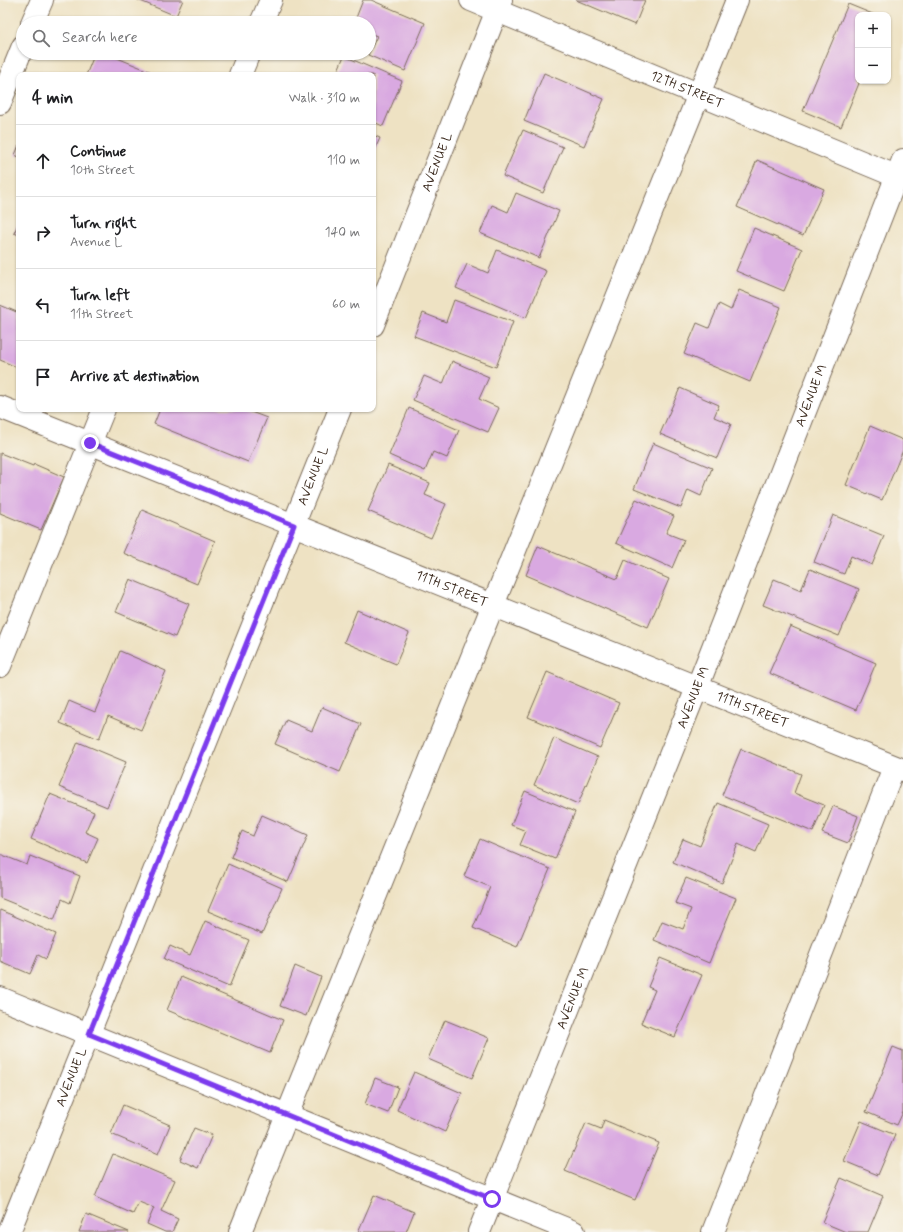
<!DOCTYPE html>
<html lang="en">
<head>
<meta charset="utf-8">
<style>
	:root { --surface:#fff; --page:#f6f6f6; --text:#202124; --muted:#757577; --line:#e0e0e0 }
	body { margin:0; font-family:Mynerve,sans-serif; background:var(--page); color:var(--text) }
	.controls { position:absolute; right:12px; top:12px; display:grid; overflow:hidden; border-radius:8px; box-shadow:0 1px 3px #0004 }
	.controls button { width:36px; height:36px; display:grid; place-items:center; padding:0; border:0; border-bottom:1px solid var(--line); background:var(--surface); color:var(--text); font:20px sans-serif }
	.stop { position:absolute; width:12px; height:12px; margin:-9px; border:3px solid #7c3aed; border-radius:50%; background:#fff }
	.stop.end { background:#7c3aed; border-color:#fff; box-shadow:0 1px 4px #0008 }
	.list { margin:0; padding:0; list-style:none }
	h2 { display:flex; justify-content:space-between; align-items:center; height:52px; margin:0; padding:0 16px; font-size:17px }
	h2 small { font-size:13px; font-weight:400; color:var(--muted) }
	.list li { display:grid; grid-template-columns:26px 1fr auto; gap:12px; align-items:center; box-sizing:border-box; height:72px; padding:0 16px; border-top:1px solid var(--line) }
	.list b { display:block; font-size:15px; white-space:nowrap }
	.list p { margin:0; font-size:13px; white-space:nowrap; color:var(--muted) }
	.list em { font-size:13px; font-style:normal; color:var(--muted) }
	.icon { flex:none; width:22px; height:22px; fill:none; stroke:currentColor; stroke-width:2; stroke-linecap:round; stroke-linejoin:round }
	.map { position:relative; flex:none; width:903px; height:1232px; overflow:hidden }
	.search { position:absolute; background:var(--surface); box-shadow:0 1px 3px #0004; left:16px; top:16px; width:360px; height:44px; display:flex; align-items:center; gap:10px; box-sizing:border-box; padding:0 14px; border-radius:22px; color:var(--muted); font-size:15px }
	.panel { position:absolute; background:var(--surface); box-shadow:0 1px 3px #0004; left:16px; top:72px; width:360px; height:340px; border-radius:8px }
	.map>svg:first-child { display:block }
</style>
</head>
<body>
<div class="map">
<svg width="903" height="1232" viewBox="0 0 903 1232">
	<rect width="100%" height="100%" fill="#f7f3e8"/>
	<filter id="ink" filterUnits="userSpaceOnUse"><feTurbulence type="fractalNoise" baseFrequency=".025" numOctaves="2"/><feDisplacementMap in="SourceGraphic" scale="8" xChannelSelector="R" yChannelSelector="G"/><feConvolveMatrix kernelMatrix="1 2 1 2 8 2 1 2 1" color-interpolation-filters="sRGB"/></filter>
	<filter id="wash" filterUnits="userSpaceOnUse"><feTurbulence type="fractalNoise" baseFrequency=".012" numOctaves="4" result="noise"/><feDisplacementMap in="SourceGraphic" scale="16" xChannelSelector="R" yChannelSelector="G"/><feGaussianBlur stdDeviation="0.9" result="paint"/><feColorMatrix in="noise" values="0 0 0 0 0 0 0 0 0 0 0 0 0 0 0 0 0 1.4 0 .05"/><feComposite in="paint" operator="in"/></filter>
	<g filter="url(#wash)">
		<rect width="100%" height="100%" fill="#eee2c3"/>
		<g id="blocks">
			<path fill="#d9a9e1" d="M 138,0 L 183,0 L 176,16 Z
				M 363,0 L 371,0 L 425,23 L 405,71 L 368,55 L 377,36 L 369,33 L 369,23 L 354,23 Z
				M 576,0 L 645,0 L 635,25 Z
				M 848,4 L 875,15 L 858,15 L 858,81 L 860,81 L 841,127 L 803,111 Z
				M 95,53 L 105,53 L 159,75 L 86,75 Z
				M 344,56 L 402,81 L 383,126 L 373,122 L 373,75 L 336,75 Z
				M 544,73 L 604,99 L 584,146 L 524,121 Z
				M 523,130 L 563,147 L 543,193 L 503,176 Z
				M 373,135 L 380,138 L 373,154 Z
				M 19,145 L 19,157 L 15,155 Z
				M 757,160 L 824,189 L 803,236 L 737,207 Z
				M 516,193 L 559,211 L 539,258 L 480,233 L 492,205 L 508,212 Z
				M 19,222 L 19,235 L 14,233 Z
				M 754,228 L 802,249 L 784,291 L 736,271 Z
				M 497,250 L 546,271 L 526,318 L 456,288 L 467,264 L 488,273 Z
				M 739,290 L 781,307 L 750,382 L 684,354 L 697,323 L 709,328 L 719,304 L 731,310 Z
				M 454,300 L 513,322 L 496,367 L 414,336 L 423,313 L 446,322 Z
				M 0,305 L 19,313 L 19,332 L 18,335 L 19,335 L 19,368 L 0,360 Z
				M 452,361 L 489,377 L 479,399 L 499,408 L 488,432 L 413,400 L 424,376 L 443,384 Z
				M 680,388 L 719,405 L 714,417 L 731,424 L 717,458 L 660,434 Z
				M 409,408 L 459,430 L 447,458 L 433,452 L 425,471 L 389,455 Z
				M 160,409 L 243,409 L 267,418 L 248,462 L 154,424 Z
				M 870,426 L 903,440 L 903,450 L 882,500 L 846,485 Z
				M 653,443 L 712,468 L 701,496 L 688,490 L 681,508 L 634,489 Z
				M 0,453 L 33,466 L 34,464 L 64,477 L 41,530 L 0,513 Z
				M 388,465 L 430,483 L 425,495 L 446,504 L 431,538 L 368,511 Z
				M 636,499 L 674,516 L 666,533 L 684,540 L 672,568 L 616,543 Z
				M 142,510 L 215,541 L 197,584 L 123,553 Z
				M 833,515 L 884,536 L 872,565 L 851,556 L 844,574 L 814,562 Z
				M 538,546 L 617,579 L 625,560 L 669,579 L 648,627 L 526,575 Z
				M 810,569 L 859,589 L 839,636 L 763,605 L 774,579 L 801,590 Z
				M 130,579 L 189,604 L 175,637 L 116,612 Z
				M 357,610 L 409,633 L 396,664 L 344,642 Z
				M 790,626 L 876,663 L 856,710 L 769,673 Z
				M 120,651 L 166,671 L 141,730 L 108,716 L 99,739 L 60,723 L 69,701 L 95,712 Z
				M 547,672 L 619,703 L 600,748 L 528,717 Z
				M 322,707 L 361,724 L 340,772 L 275,744 L 286,720 L 312,731 Z
				M 554,738 L 598,757 L 578,804 L 534,785 Z
				M 78,742 L 126,762 L 107,807 L 59,787 Z
				M 741,749 L 801,774 L 794,793 L 824,805 L 813,832 L 722,795 Z
				M 525,791 L 575,812 L 555,859 L 520,845 L 526,831 L 511,825 Z
				M 50,794 L 94,812 L 85,832 L 98,838 L 87,863 L 31,839 Z
				M 718,803 L 768,824 L 756,852 L 738,844 L 722,883 L 673,862 L 683,839 L 700,846 Z
				M 833,806 L 858,816 L 848,843 L 822,833 Z
				M 262,815 L 308,835 L 288,882 L 231,857 L 242,831 L 253,836 Z
				M 480,839 L 550,869 L 517,947 L 473,928 L 490,887 L 464,876 Z
				M 0,854 L 27,865 L 30,856 L 80,876 L 70,903 L 62,899 L 54,920 L 0,898 Z
				M 228,864 L 282,888 L 262,934 L 208,911 Z
				M 686,878 L 736,898 L 709,963 L 654,940 L 662,921 L 683,929 L 691,909 L 675,903 Z
				M 0,910 L 56,934 L 46,959 L 38,955 L 30,974 L 0,961 Z
				M 205,921 L 249,940 L 229,987 L 164,959 L 170,946 L 190,955 Z
				M 660,958 L 702,975 L 675,1037 L 641,1023 L 655,990 L 648,987 Z
				M 295,966 L 321,977 L 306,1016 L 280,1006 Z
				M 181,977 L 283,1020 L 270,1053 L 167,1010 Z
				M 445,1020 L 489,1038 L 472,1078 L 428,1059 Z
				M 893,1047 L 903,1051 L 903,1112 L 897,1125 L 866,1112 Z
				M 414,1072 L 462,1093 L 445,1132 L 397,1110 Z
				M 375,1078 L 398,1087 L 388,1113 L 365,1104 Z
				M 123,1105 L 170,1125 L 158,1154 L 111,1134 Z
				M 604,1120 L 659,1143 L 635,1200 L 565,1171 L 586,1123 L 601,1129 Z
				M 861,1121 L 895,1135 L 878,1175 L 844,1161 Z
				M 194,1128 L 212,1135 L 198,1168 L 180,1160 Z
				M 113,1154 L 175,1180 L 161,1211 L 178,1219 L 172,1232 L 165,1232 L 147,1224 L 154,1208 L 139,1202 L 133,1214 L 95,1197 Z
				M 841,1178 L 883,1196 L 868,1232 L 846,1232 L 822,1222 Z
				M 374,1195 L 414,1212 L 406,1232 L 358,1232 Z
				M 86,1214 L 129,1232 L 79,1232 Z"/>
		</g>
	</g>
	<g filter="url(#ink)">
		<use href="#blocks" fill-opacity="0" stroke="#7a6a58" stroke-width="1"/>
		<g fill="none" stroke-linecap="round" stroke-linejoin="round">
			<defs>
				<g id="minor">
					<path id="s1" d="M 471,0 L 903,179"/>
					<path d="M 32,23 L 42,0"/>
					<path d="M 261,23 L 271,0"/>
					<path d="M 240,75 L 249,53"/>
					<path d="M 0,103 L 23,46"/>
					<path id="s2" d="M 373,325 L 501,0"/>
					<path id="s3" d="M 0,407 L 903,770"/>
					<path d="M 0,666 L 104,409"/>
					<path d="M 0,998 L 574,1232"/>
					<path id="s4" d="M 9,1232 L 340,409"/>
					<path d="M 240,1232 L 737,0"/>
					<path id="s5" d="M 479,1232 L 697,688 L 903,160"/>
					<path d="M 713,1232 L 894,767"/>
				</g>
			</defs>
			<use href="#minor" stroke="#7a6a58" stroke-width="24"/>
			<use href="#minor" stroke="#fff" stroke-width="22"/>
		</g>
	</g>
	<g fill="none" stroke-linecap="round" stroke-linejoin="round" filter="url(#ink)">
		<path stroke="#7c3aed" stroke-width="5" d="M 90,443 L 294,525 L 89,1034 L 492,1199"/>
	</g>
	<g text-anchor="middle" dominant-baseline="central" stroke-width="3" stroke-linejoin="round" paint-order="stroke">
		<g font-size="13" fill="#3b2a1e" stroke="#f7f3e8">
			<text stroke="none"><textPath href="#s1" startOffset="234">12TH STREET</textPath></text>
			<text stroke="none"><textPath href="#s2" startOffset="175">AVENUE L</textPath></text>
			<text stroke="none"><textPath href="#s5" startOffset="900">AVENUE M</textPath></text>
			<text stroke="none"><textPath href="#s4" startOffset="815">AVENUE L</textPath></text>
			<text stroke="none"><textPath href="#s3" startOffset="487">11TH STREET</textPath></text>
			<text stroke="none"><textPath href="#s5" startOffset="576">AVENUE M</textPath></text>
			<text stroke="none"><textPath href="#s3" startOffset="811">11TH STREET</textPath></text>
			<text stroke="none"><textPath href="#s5" startOffset="252">AVENUE M</textPath></text>
			<text stroke="none"><textPath href="#s4" startOffset="167">AVENUE L</textPath></text>
		</g>
	</g>
</svg>
<div class="controls">
<button>+</button>
<button>−</button>
</div>
<div class="stop" style="left:492px;top:1199px"></div>
<div class="stop end" style="left:90px;top:443px"></div>
<div class="search"><svg class="icon" aria-label="search" viewBox="0 0 24 24"><circle cx="10" cy="10" r="6"/><path d="M15 15l6 6"/></svg>Search here</div>
<section class="panel">
<h2>4 min<small>Walk · 310 m</small></h2>
<ul class="list">
<li><svg class="icon" aria-label="ahead" viewBox="0 0 24 24"><path d="M12 20V5M6 11l6-6 6 6"/></svg><div><b>Continue</b><p>10th Street</p></div><em>110 m</em></li>
<li><svg class="icon" aria-label="right" viewBox="0 0 24 24"><path d="M7 20v-9h11M14 6l5 5-5 5"/></svg><div><b>Turn right</b><p>Avenue L</p></div><em>140 m</em></li>
<li><svg class="icon" aria-label="left" viewBox="0 0 24 24"><path d="M17 20v-9H6M10 6l-5 5 5 5"/></svg><div><b>Turn left</b><p>11th Street</p></div><em>60 m</em></li>
<li><svg class="icon" aria-label="arrive" viewBox="0 0 24 24"><path d="M6 21V4h12l-3 4 3 4H6"/></svg><div><b>Arrive at destination</b></div></li>
</ul>
</section>
</div>
</body>
</html>
